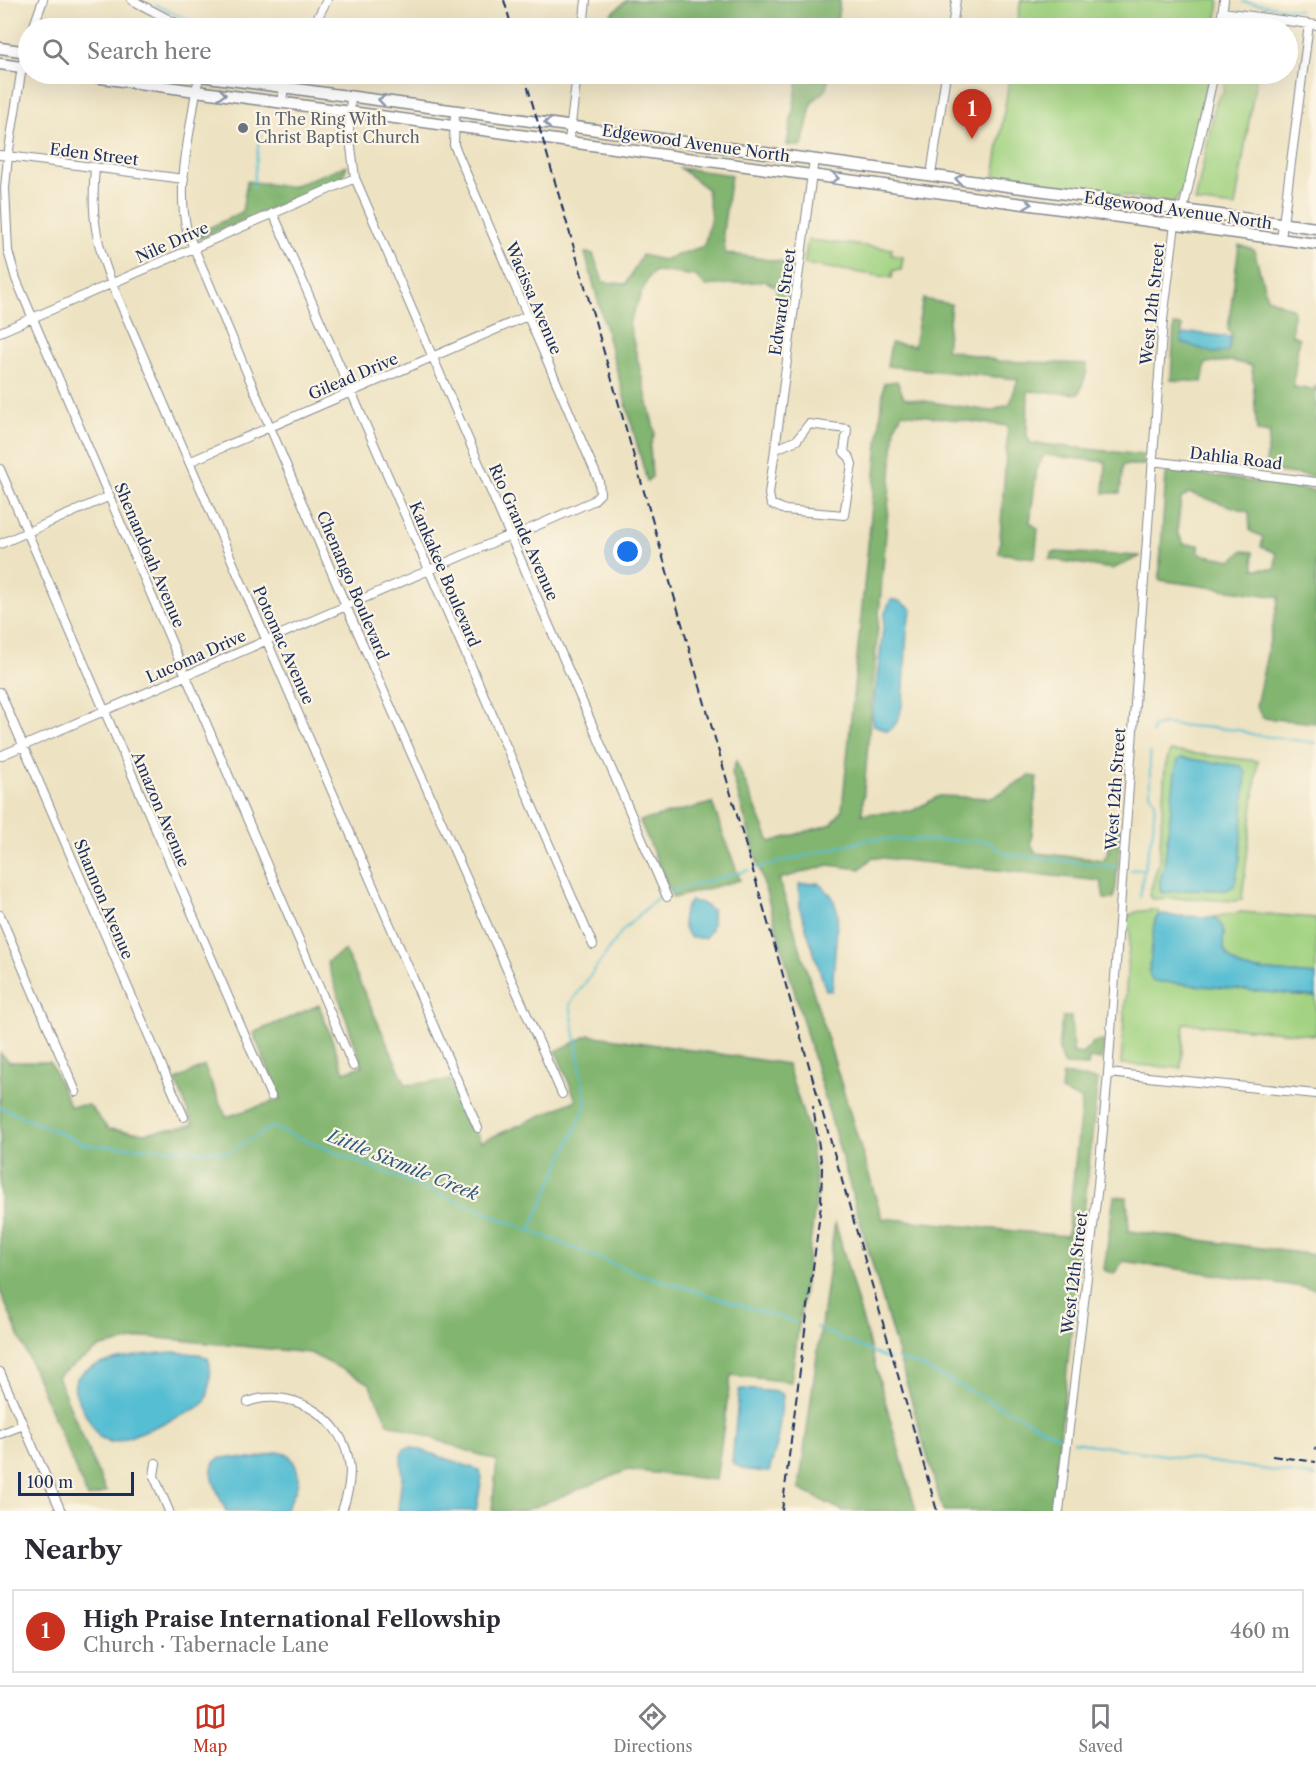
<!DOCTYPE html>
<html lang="en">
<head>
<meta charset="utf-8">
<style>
	:root { --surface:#fff; --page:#f7f7f7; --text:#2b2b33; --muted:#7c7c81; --line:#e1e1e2; --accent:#c8321e }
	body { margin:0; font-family:"Libre Caslon Text",serif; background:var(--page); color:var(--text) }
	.scale { position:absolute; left:18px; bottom:15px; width:116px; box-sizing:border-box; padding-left:6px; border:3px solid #1b2f5e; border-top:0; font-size:16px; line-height:21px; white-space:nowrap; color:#1b2f5e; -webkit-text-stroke:4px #fcf5e5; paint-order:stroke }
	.you { position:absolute; left:628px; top:552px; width:21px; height:21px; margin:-15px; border:4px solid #fff; border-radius:50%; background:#1a73e8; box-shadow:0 0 0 9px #1a73e833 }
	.badge { display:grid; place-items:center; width:39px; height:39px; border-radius:50%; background:var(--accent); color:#fff; font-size:20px; font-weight:700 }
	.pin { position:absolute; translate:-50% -50px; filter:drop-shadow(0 2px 3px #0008) }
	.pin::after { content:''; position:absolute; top:32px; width:21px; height:18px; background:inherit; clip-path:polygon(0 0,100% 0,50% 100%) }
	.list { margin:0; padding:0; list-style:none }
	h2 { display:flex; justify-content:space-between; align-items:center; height:78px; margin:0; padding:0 24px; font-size:26px }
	h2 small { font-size:20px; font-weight:400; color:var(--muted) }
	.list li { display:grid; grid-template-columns:39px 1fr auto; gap:18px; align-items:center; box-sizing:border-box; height:84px; margin:0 12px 12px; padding:0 12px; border:2px solid var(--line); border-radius:0px }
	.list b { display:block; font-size:22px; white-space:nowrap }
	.list p { margin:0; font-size:20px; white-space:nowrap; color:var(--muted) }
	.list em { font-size:20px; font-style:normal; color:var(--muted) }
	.icon { flex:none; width:33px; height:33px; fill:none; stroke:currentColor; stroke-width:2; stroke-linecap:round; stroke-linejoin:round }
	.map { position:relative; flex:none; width:1316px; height:1511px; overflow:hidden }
	.search { position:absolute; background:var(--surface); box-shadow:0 6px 24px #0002; left:18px; right:18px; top:18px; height:66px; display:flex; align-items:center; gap:15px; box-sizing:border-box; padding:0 21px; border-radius:33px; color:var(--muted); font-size:22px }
	.sheet { height:174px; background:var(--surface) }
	nav { display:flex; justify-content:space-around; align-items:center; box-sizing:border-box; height:84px; border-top:2px solid var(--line); background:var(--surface); font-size:16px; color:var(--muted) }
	nav a { display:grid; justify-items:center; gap:3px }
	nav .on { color:var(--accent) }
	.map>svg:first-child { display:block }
</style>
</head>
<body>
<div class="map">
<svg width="1316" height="1511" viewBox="0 0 1316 1511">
	<rect width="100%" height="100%" fill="#fcf5e5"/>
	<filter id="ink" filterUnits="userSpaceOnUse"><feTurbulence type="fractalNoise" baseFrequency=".0167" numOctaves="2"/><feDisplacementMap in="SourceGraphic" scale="12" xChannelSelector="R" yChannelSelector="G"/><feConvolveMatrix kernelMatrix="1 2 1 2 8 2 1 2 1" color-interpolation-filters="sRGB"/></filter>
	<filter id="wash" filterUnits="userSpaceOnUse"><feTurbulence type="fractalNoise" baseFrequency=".008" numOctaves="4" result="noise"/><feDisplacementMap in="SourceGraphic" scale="24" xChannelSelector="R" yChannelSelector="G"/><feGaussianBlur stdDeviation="1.35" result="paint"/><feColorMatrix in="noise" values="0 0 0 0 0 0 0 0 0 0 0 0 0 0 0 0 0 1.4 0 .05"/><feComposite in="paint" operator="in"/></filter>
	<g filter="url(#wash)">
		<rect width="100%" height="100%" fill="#ede2c1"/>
		<path fill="#a3d382" stroke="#5f8170" stroke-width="1.5" fill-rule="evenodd" d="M 1021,0 L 1219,0 L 1216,28 L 1016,28 Z
			M 1010,74 L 1209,74 C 1205,96 1190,193 1173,203 L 994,178 Z
			M 1226,75 L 1256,78 L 1235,207 L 1195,202 L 1216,102 L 1224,91 Z
			M 808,240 L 892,249 L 891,255 L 903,257 L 901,270 L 893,270 L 892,278 L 804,264 Z
			M 1170,751 L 1258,761 L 1242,899 L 1235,901 L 1186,898 L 1152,899 L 1149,896 L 1159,861 L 1165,767 ZM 1164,868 L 1227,890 L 1194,889 L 1161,893 L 1160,880 Z
			M 1158,910 L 1159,915 L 1155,920 L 1154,926 L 1293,996 L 1316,997 L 1316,1035 L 1184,1023 L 1181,1068 L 1121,1064 L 1130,931 L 1124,923 C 1129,909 1146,911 1158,910 Z
			M 1241,912 L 1316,918 L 1316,975 L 1245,969 C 1232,963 1222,953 1223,939 C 1224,934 1225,934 1223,929 C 1222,924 1217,921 1214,917 Z"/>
		<path fill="#82b570" stroke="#4e7267" stroke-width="1.5" fill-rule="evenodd" d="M 627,0 L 840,0 L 836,28 L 673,28 L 659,26 L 649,28 L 595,28 Z
			M 799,74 L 829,74 L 826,90 L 812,102 L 802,146 L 787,145 Z
			M 347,165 L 342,179 L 198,239 L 196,234 L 242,212 L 247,181 L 290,187 Z
			M 680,168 L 731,175 L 723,231 L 725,253 L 795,264 L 789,314 L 779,309 L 776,287 L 765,281 L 705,286 L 696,276 L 655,271 L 648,278 L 629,323 L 655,433 L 650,447 L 652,477 L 647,481 L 585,253 L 593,254 L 603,282 L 626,284 L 642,255 L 663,260 L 704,246 L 711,218 L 707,189 Z
			M 1239,245 L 1254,250 L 1267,298 L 1293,309 L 1292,335 L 1299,338 L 1293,387 L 1314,390 L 1316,385 L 1316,477 L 1265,470 L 1270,433 L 1257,431 L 1252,366 L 1232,361 L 1206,363 L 1202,382 L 1171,380 L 1174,325 L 1182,326 L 1182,342 L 1228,351 L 1232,334 L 1228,330 Z
			M 923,299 L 951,304 L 946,349 L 999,361 L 1087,364 L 1086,374 L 1079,394 L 1028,391 L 1027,436 L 1031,443 L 1143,455 L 1144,465 L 1123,465 L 1120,493 L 1104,493 L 1106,462 L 1044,455 L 1037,468 L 1030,522 L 1038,529 L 1035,558 L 999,553 L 1008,426 L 902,413 L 895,427 L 862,814 L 912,811 L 939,796 L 992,798 L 1029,776 L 1037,777 L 1031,844 L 1036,853 L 1103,860 L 1108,853 L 1111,829 L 1121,829 L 1116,886 L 1113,899 L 1104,899 L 1101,881 L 873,857 L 860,869 L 829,865 L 779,879 L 882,1218 L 1067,1236 L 1082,1100 L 1061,1091 L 1063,1074 L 1098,1080 L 1052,1511 L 943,1511 L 732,773 L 736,761 L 770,842 L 832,824 L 842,810 L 884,383 L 897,381 L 904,398 L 991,411 L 1010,404 L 1018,379 L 887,366 L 891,343 L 914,346 Z
			M 1171,470 L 1316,491 L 1316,723 L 1263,718 L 1256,706 L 1279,597 L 1159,580 L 1166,474 ZM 1189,493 L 1249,512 L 1250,531 L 1263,537 L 1261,547 L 1276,553 L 1275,569 L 1254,569 L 1253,552 L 1242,551 L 1233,560 L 1199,554 L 1199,545 L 1184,544 L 1177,532 L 1181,499 Z
			M 1053,552 L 1141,556 L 1112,569 L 1049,559 Z
			M 712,803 L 740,880 L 673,898 L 640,821 Z
			M 345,950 L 406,1085 L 450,1080 L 481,1142 L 576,1100 L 556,1051 L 589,1035 L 787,1064 L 810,1136 L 817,1193 L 791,1382 L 731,1375 L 716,1480 L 628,1470 L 524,1511 L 492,1511 L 497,1461 L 388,1423 L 369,1383 L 310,1353 L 148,1337 L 101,1347 L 57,1376 L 106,1492 L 88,1498 L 0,1291 L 0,1053 L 10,1062 L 50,1062 L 70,1106 L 89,1105 L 108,1129 L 144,1133 L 193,1125 L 176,1080 L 204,1066 L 226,1117 L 281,1099 L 253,1033 L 319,1005 L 344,1072 L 362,1066 L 327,962 Z
			M 1063,1017 L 1071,1017 L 1073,1052 L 1082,1054 L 1094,1042 L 1105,1041 L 1101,1060 L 1089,1058 L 1088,1066 L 1064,1065 C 1055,1049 1060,1034 1063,1017 Z
			M 1114,1196 L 1127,1197 L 1129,1231 L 1316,1255 L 1316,1289 L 1123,1261 L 1114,1274 L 1104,1270 Z
			M 835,1222 L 916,1511 L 843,1511 L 799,1489 Z"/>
		<path fill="#56bed3" stroke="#387698" stroke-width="1.5" d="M 1195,333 L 1231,337 L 1228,351 L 1213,353 L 1181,342 L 1182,335 Z
			M 891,600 L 897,600 L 911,608 L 912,610 C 899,637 914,722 887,731 L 874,725 L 872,718 L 885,613 Z
			M 1181,758 L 1241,766 L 1246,772 L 1240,859 L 1234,886 L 1227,890 L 1194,889 L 1165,893 L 1160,890 L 1160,880 L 1164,868 L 1175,772 L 1178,760 Z
			M 818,883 L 832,896 L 838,913 L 832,991 L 826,990 L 800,909 L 799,884 Z
			M 691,901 L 701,903 L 712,910 C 713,922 713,930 704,938 L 691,938 C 680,927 680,913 691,901 Z
			M 1165,914 L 1172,916 L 1214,917 C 1217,921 1222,924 1223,929 C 1225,934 1224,934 1223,939 C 1222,954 1232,963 1245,969 L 1316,975 L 1316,997 L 1152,981 L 1149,973 L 1155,920 L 1159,915 Z
			M 172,1352 L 198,1354 L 208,1358 C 212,1367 210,1396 204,1403 C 199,1410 122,1441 112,1442 C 109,1442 103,1438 99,1437 C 92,1424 79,1405 75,1391 C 67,1359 152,1354 172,1352 Z
			M 742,1389 L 778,1392 L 783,1395 L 777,1444 L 769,1472 C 757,1471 740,1471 732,1462 L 739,1390 Z
			M 409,1447 L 421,1450 L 479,1470 L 482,1477 L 476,1511 L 398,1511 L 402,1477 L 401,1454 L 404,1449 Z
			M 278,1452 L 289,1455 C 306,1477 296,1490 285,1511 L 226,1511 C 221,1500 212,1483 212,1471 C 212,1450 238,1460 250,1459 C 260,1458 269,1455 278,1452 Z"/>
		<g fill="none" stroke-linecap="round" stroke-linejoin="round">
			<path stroke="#56bed3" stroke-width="2" d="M 1243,2 L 1300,10
				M 156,5 L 206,28
				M 253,187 L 262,117
				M 1152,733 L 1153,727 L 1163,724 L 1239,730 L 1255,735 L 1316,743
				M 757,868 L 870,839 L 986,841 L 1006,854 L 1116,867
				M 1131,870 L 1144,869 L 1153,831 L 1155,801 L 1150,793 L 1150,752
				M 668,892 L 749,870
				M 1140,897 L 1144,870
				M 0,1107 L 87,1145 L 229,1152 L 272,1127 L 628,1270 L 795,1322
				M 530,1231 L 586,1105 L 570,1004 L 622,931 L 661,894
				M 816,1327 L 890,1360
				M 897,1359 L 919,1365 L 1060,1437
				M 1074,1442 L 1316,1477"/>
		</g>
	</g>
	<g filter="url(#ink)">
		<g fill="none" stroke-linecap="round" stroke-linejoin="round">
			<defs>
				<path id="minor" d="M 132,0 L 185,28
					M 1223,12 L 1316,25
					M 33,28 L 43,0
					M 312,28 L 327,0
					M 583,28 L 586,0
					M 952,28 L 956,0
					M 1220,28 L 1224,0
					M 28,40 L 22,67 L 8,156 L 5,188 L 8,251 L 16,279 L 353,1066
					M 200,74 L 196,90 C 190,137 175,187 188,234 L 346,606 L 562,1094
					M 351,96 L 349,131 L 355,178 L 667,897
					M 282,102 L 284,87 L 290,74
					M 569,141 L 577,74
					M 0,155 L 184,179
					M 95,167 C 91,214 95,240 112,284 L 478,1128
					M 931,175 L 946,74
					M 273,213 L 593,945
					M 1281,239 L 1309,24
					M 0,332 L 355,178
					M 776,449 L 797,440 L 809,424 L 847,429 L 844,452 L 850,458 L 852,464 L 844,515 L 785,510 L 771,504 L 769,494 L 814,159
					M 1152,461 L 1316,482
					M 189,462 L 527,316
					M 0,469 L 271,1096
					M 0,544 L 110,496
					M 0,692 L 184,1117
					M 0,756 L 503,538 L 511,537 L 593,501 L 600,494 L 599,481 L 454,145 L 455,110
					M 0,915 L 76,1092
					M 1108,1073 L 1316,1094
					M 0,1372 L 61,1511
					M 248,1402 C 288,1387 339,1414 348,1457 C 353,1475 348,1494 342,1511
					M 0,1434 L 23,1425
					M 156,1463 L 154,1476 L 169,1511
					M 1059,1511 L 1098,1185 L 1108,1073 L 1163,320 L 1175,224 L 1183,210 L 1214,74"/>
				<path id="major" d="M 0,48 L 28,52
					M 0,64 L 28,68
					M 72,74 L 1316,244
					M 186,74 L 1316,228"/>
			</defs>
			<use href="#minor" stroke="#848890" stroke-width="10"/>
			<use href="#major" stroke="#848890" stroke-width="13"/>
			<use href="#minor" stroke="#fff" stroke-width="8"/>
			<use href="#major" stroke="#fff" stroke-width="10"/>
			<path stroke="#1b2f5e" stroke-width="2" stroke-dasharray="9 4.5" stroke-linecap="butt" d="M 504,0 L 512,28
				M 524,74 L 937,1511
				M 1314,1448 L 1316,1449
				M 1272,1456 L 1316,1462
				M 782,1511 L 821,1205 L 822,1167 L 813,1106"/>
		</g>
		<defs><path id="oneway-chevron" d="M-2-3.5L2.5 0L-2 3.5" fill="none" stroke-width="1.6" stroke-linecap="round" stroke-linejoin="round" transform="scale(1.5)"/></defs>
		<g stroke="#8d97ae">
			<use href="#oneway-chevron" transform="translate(222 94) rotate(8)"/>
			<use href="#oneway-chevron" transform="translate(382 100) rotate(-172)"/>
			<use href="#oneway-chevron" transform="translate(548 123) rotate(-171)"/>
			<use href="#oneway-chevron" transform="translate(835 178) rotate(8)"/>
			<use href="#oneway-chevron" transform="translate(959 179) rotate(-172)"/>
			<use href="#oneway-chevron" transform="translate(1028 204) rotate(8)"/>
		</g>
	</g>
	<circle fill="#6b7280" stroke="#fcf5e5" stroke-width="2" cx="243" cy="128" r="6"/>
	<g text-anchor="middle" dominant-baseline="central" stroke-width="4.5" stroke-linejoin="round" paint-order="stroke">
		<g font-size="16" fill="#5b616d" stroke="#fcf5e5" text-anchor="start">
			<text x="255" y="119">In The Ring With<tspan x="255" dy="18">Christ Baptist Church</tspan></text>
		</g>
		<g font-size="16" fill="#1b2f5e" stroke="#fcf5e5">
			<text transform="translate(696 143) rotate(8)">Edgewood Avenue North</text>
			<text transform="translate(94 154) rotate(7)">Eden Street</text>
			<text transform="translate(1178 210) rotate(8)">Edgewood Avenue North</text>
			<text transform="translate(172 242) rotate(-24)">Nile Drive</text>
			<text transform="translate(534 298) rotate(67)">Wacissa Avenue</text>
			<text transform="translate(782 302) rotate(-82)">Edward Street</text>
			<text transform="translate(1152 304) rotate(-84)">West 12th Street</text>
			<text transform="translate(353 376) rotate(-23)">Gilead Drive</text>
			<text transform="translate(1236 458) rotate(7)">Dahlia Road</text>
			<text transform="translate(524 532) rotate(66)">Rio Grande Avenue</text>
			<text transform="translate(150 555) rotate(67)">Shenandoah Avenue</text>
			<text transform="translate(445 574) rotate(67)">Kankakee Boulevard</text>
			<text transform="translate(353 585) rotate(67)">Chenango Boulevard</text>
			<text transform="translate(284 645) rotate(66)">Potomac Avenue</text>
			<text transform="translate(196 656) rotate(-24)">Lucoma Drive</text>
			<text transform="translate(1115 789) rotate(-86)">West 12th Street</text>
			<text transform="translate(161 809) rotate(67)">Amazon Avenue</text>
			<text transform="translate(104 899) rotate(67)">Shannon Avenue</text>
			<text transform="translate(1074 1273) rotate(-83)">West 12th Street</text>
		</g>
		<g font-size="18" font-style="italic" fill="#2d5a81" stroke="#fcf5e5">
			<text transform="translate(403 1165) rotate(22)">Little Sixmile Creek</text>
		</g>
	</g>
</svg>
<div class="scale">100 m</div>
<div class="you"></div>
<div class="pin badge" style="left:972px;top:139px">1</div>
<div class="search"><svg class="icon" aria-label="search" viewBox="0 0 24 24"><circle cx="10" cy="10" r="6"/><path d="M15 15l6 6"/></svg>Search here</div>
</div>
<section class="sheet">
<h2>Nearby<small></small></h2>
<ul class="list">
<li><span class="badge">1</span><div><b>High Praise International Fellowship</b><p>Church · Tabernacle Lane</p></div><em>460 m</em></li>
</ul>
</section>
<nav>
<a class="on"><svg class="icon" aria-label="map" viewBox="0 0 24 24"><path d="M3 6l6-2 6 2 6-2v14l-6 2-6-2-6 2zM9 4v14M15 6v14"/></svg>Map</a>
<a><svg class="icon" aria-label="directions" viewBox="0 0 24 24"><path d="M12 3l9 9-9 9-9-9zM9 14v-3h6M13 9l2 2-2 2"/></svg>Directions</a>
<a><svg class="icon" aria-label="saved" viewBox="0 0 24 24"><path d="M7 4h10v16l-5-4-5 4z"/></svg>Saved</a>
</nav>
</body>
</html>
